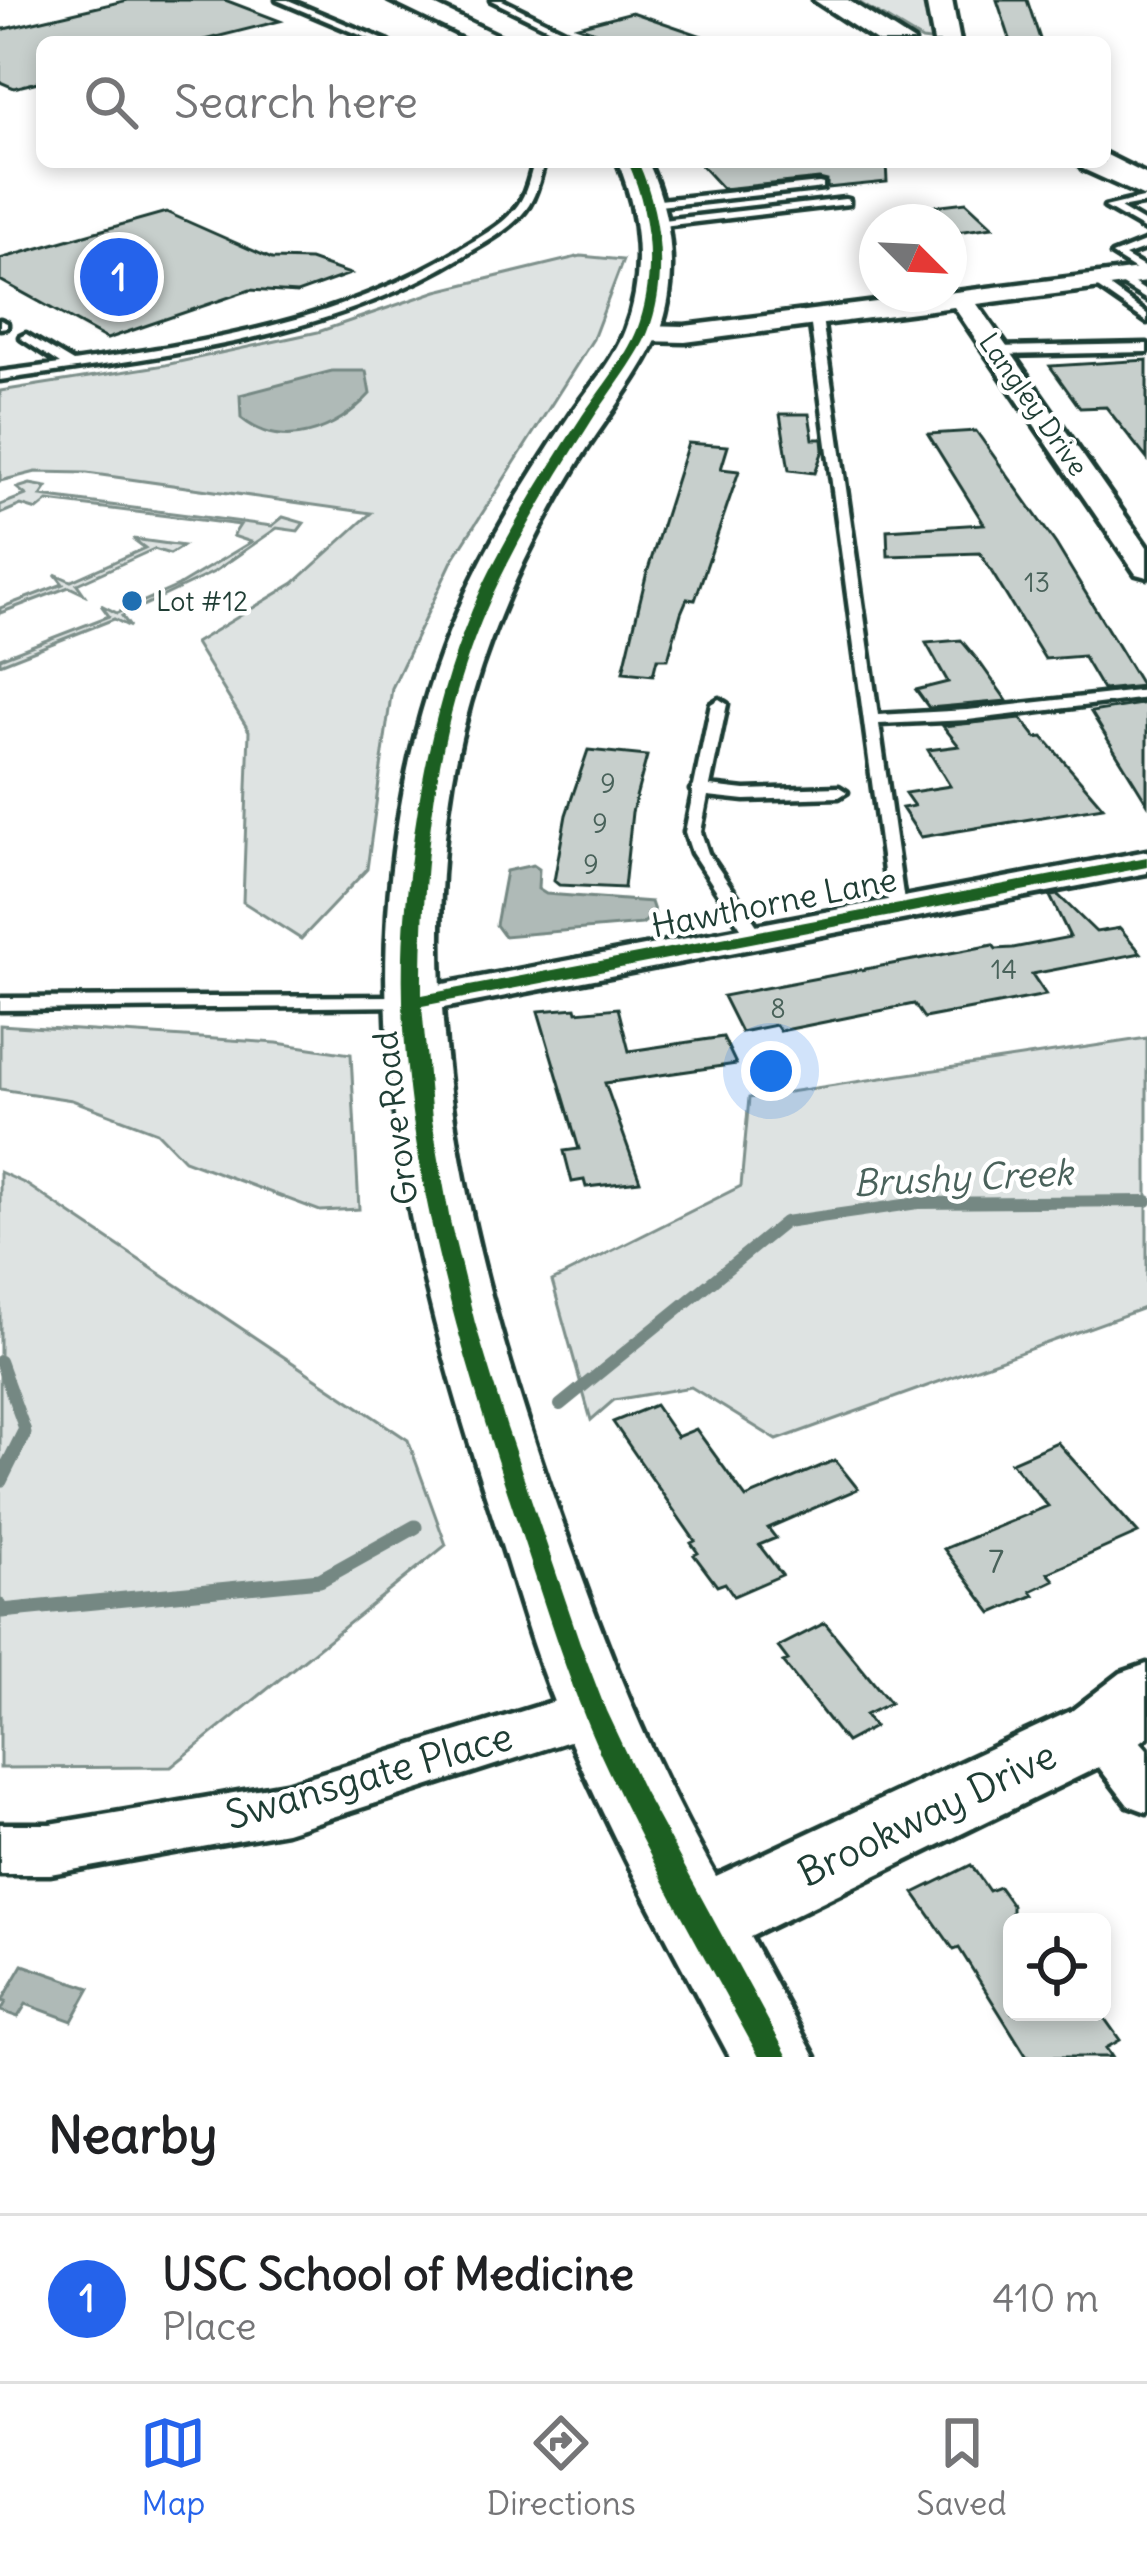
<!DOCTYPE html>
<html lang="en">
<head>
<meta charset="utf-8">
<style>
	:root { --surface:#fff; --page:#f2f2f2; --text:#202124; --muted:#757577; --line:#e0e0e0; --accent:#2563eb }
	body { margin:0; font-family:Delius,sans-serif; background:var(--page); color:var(--text) }
	.controls { position:absolute; right:36px; bottom:36px; display:grid; overflow:hidden; border-radius:18px; box-shadow:0 6px 18px #0003 }
	.controls button { width:108px; height:108px; display:grid; place-items:center; padding:0; border:0; border-bottom:3px solid var(--line); background:var(--surface); color:var(--text); font:60px sans-serif }
	.compass { position:absolute; left:859px; top:204px; width:108px; height:108px; border-radius:50%; background:var(--surface); box-shadow:0 6px 18px #0003; rotate:114deg }
	.you { position:absolute; left:771px; top:1071px; width:42px; height:42px; margin:-30px; border:9px solid #fff; border-radius:50%; background:#1a73e8; box-shadow:0 0 0 18px #1a73e833 }
	.badge { display:grid; place-items:center; width:78px; height:78px; border-radius:50%; background:var(--accent); color:#fff; font-size:39px; font-weight:700 }
	.pin { position:absolute; translate:-50% -50%; border:6px solid #fff; box-shadow:0 3px 12px #0006 }
	.list { margin:0; padding:0; list-style:none }
	h2 { display:flex; justify-content:space-between; align-items:center; height:156px; margin:0; padding:0 48px; font-size:51px }
	h2 small { font-size:39px; font-weight:400; color:var(--muted) }
	.list li { display:grid; grid-template-columns:78px 1fr auto; gap:36px; align-items:center; box-sizing:border-box; height:168px; padding:0 48px; border-top:3px solid var(--line) }
	.list b { display:block; font-size:45px; white-space:nowrap }
	.list p { margin:0; font-size:39px; white-space:nowrap; color:var(--muted) }
	.list em { font-size:39px; font-style:normal; color:var(--muted) }
	.icon { flex:none; width:66px; height:66px; fill:none; stroke:currentColor; stroke-width:2; stroke-linecap:round; stroke-linejoin:round }
	.map { position:relative; flex:none; width:1147px; height:2057px; overflow:hidden }
	.search { position:absolute; background:var(--surface); box-shadow:0 6px 18px #0003; left:36px; right:36px; top:36px; height:132px; display:flex; align-items:center; gap:30px; box-sizing:border-box; padding:0 42px; border-radius:18px; color:var(--muted); font-size:45px }
	.sheet { height:324px; background:var(--surface) }
	nav { display:flex; justify-content:space-around; align-items:center; box-sizing:border-box; height:168px; border-top:3px solid var(--line); background:var(--surface); font-size:33px; color:var(--muted) }
	nav a { display:grid; justify-items:center; gap:6px }
	nav .on { color:var(--accent) }
	.map>svg:first-child { display:block }
</style>
</head>
<body>
<div class="map">
<svg width="1147" height="2057" viewBox="0 0 1147 2057">
	<rect width="100%" height="100%" fill="#fff"/>
	<filter id="ink" filterUnits="userSpaceOnUse"><feTurbulence type="fractalNoise" baseFrequency=".00833" numOctaves="2"/><feDisplacementMap in="SourceGraphic" scale="24" xChannelSelector="R" yChannelSelector="G"/><feConvolveMatrix kernelMatrix="1 2 1 2 8 2 1 2 1" color-interpolation-filters="sRGB"/></filter>
	<g filter="url(#ink)">
		<path fill="#dee3e2" stroke="#7e908b" stroke-width="3" d="M 855,0 L 923,0 L 937,42 L 922,40 Z
			M 581,256 L 623,260 L 593,339 L 452,561 L 392,688 L 367,869 L 301,939 L 243,902 L 249,731 L 195,643 L 294,583 L 371,513 L 87,473 L 36,472 L 0,481 L 0,391 L 165,365 L 318,332 L 437,291 Z
			M 30,484 L 47,487 L 41,496 L 272,526 L 283,517 L 304,523 L 298,531 L 277,528 L 214,572 L 122,616 L 130,627 L 114,619 L 0,664 L 0,658 L 109,616 L 101,605 L 117,613 L 178,586 L 251,542 L 233,536 L 240,525 L 48,501 L 37,510 L 21,505 L 0,514 L 0,505 L 26,495 L 17,488 Z
			M 133,539 L 183,546 L 170,554 L 154,549 L 77,584 L 84,594 L 69,587 L 0,613 L 0,608 L 63,584 L 55,574 L 71,581 L 145,548 Z
			M 0,1025 L 277,1043 L 351,1054 L 359,1209 L 320,1211 L 184,1160 L 157,1132 L 72,1100 L 0,1089 Z
			M 1147,1038 L 1147,1307 L 777,1440 L 691,1387 L 614,1400 L 591,1420 L 552,1281 L 741,1186 L 749,1098 Z
			M 0,1172 L 26,1184 L 408,1440 L 446,1545 L 171,1767 L 0,1768 Z"/>
		<path fill="#afbab7" stroke="#758883" stroke-width="3" d="M 332,371 L 366,371 L 370,394 C 337,430 283,453 241,418 L 240,395 Z
			M 533,865 L 539,869 L 538,889 L 546,894 L 651,902 L 655,914 L 642,924 L 504,936 L 496,925 L 506,871 Z
			M 23,1965 L 90,1988 L 72,2021 L 26,2004 L 18,2017 L 1,2011 L 6,2002 L 2,2001 Z"/>
		<g fill="none" stroke-linecap="round" stroke-linejoin="round">
			<path stroke="#758883" stroke-width="12" d="M 0,1361 L 25,1430 L 22,1436
				M 560,1405 L 785,1222 L 918,1203 L 1147,1201"/>
			<path stroke="#758883" stroke-width="15" d="M 0,1481 L 24,1433
				M 0,1606 L 2,1611 L 320,1580 L 415,1527"/>
		</g>
		<path fill="#c7cfcc" stroke="#1f3d34" stroke-width="3" d="M 128,0 L 225,0 L 280,21 L 196,42 L 42,42 L 42,81 L 14,88 L 0,82 L 0,30 Z
			M 997,0 L 1027,0 L 1041,42 L 1011,42 Z
			M 632,12 L 705,37 L 704,42 L 623,42 L 578,26 Z
			M 698,162 L 886,162 L 887,182 L 827,188 L 827,181 L 819,179 L 723,189 Z
			M 966,202 L 993,227 L 949,233 L 949,222 L 933,222 L 916,208 Z
			M 166,212 L 272,259 L 310,260 L 350,274 L 297,293 L 250,290 L 107,339 L 0,280 L 0,259 Z
			M 1147,360 L 1147,459 L 1106,407 L 1080,408 L 1050,366 Z
			M 780,414 L 809,414 L 813,439 L 822,439 L 823,450 L 815,473 L 789,470 Z
			M 976,431 L 1056,544 L 1142,686 L 1103,690 L 1083,656 L 1045,659 L 980,553 L 888,556 L 887,530 L 984,524 L 928,434 Z
			M 688,443 L 728,446 L 721,469 L 739,471 L 695,600 L 687,599 L 681,613 L 668,659 L 657,659 L 653,675 L 623,672 L 646,576 Z
			M 961,640 L 980,663 L 1007,701 L 929,708 L 916,690 L 948,682 L 926,643 Z
			M 1147,703 L 1147,803 L 1091,712 Z
			M 1021,718 L 1036,738 L 1043,737 L 1103,807 L 921,837 L 902,808 L 914,806 L 905,793 L 950,786 L 928,750 L 959,746 L 943,726 Z
			M 588,750 L 647,756 L 632,812 L 624,888 L 559,885 L 554,881 L 566,815 Z
			M 1058,895 L 1096,932 L 1120,928 L 1141,953 L 1032,974 L 1046,995 L 924,1018 L 914,1004 L 780,1031 L 776,1025 L 741,1032 L 723,996 L 993,945 L 996,949 L 1013,948 L 1070,937 L 1050,896 Z
			M 576,1008 L 577,1012 L 618,1008 L 629,1051 L 723,1037 L 736,1064 L 605,1083 L 640,1181 L 586,1187 L 584,1180 L 572,1182 L 564,1151 L 579,1149 L 538,1011 Z
			M 655,1405 L 677,1437 L 696,1429 L 746,1498 L 835,1460 L 858,1489 L 768,1528 L 776,1538 L 759,1545 L 782,1575 L 734,1596 L 725,1583 L 717,1586 L 694,1555 L 698,1553 L 691,1543 L 695,1541 L 613,1422 Z
			M 1057,1442 L 1138,1533 L 1048,1573 L 1054,1580 L 1031,1591 L 1034,1595 L 992,1613 L 944,1549 L 1048,1506 L 1011,1462 Z
			M 825,1623 L 890,1703 L 865,1715 L 874,1727 L 846,1742 L 783,1662 L 788,1660 L 778,1647 Z
			M 971,1865 L 989,1891 L 999,1887 L 1012,1905 L 1012,2012 L 1100,2012 L 1120,2040 L 1106,2048 L 1112,2057 L 1027,2057 L 959,1948 L 954,1950 L 914,1893 Z"/>
		<g fill="none" stroke-linecap="round" stroke-linejoin="round">
			<defs>
				<path id="lane" d="M 277,0 L 288,0 L 389,42 L 377,42 Z
					M 491,0 L 502,0 L 571,34 L 557,42 L 546,42 L 560,34 Z
					M 534,162 L 544,162 C 540,177 537,192 529,205 C 514,228 488,241 465,255 C 324,341 160,356 0,380 L 0,372 L 60,364 L 22,339 L 20,337 L 26,334 L 73,362 C 211,342 339,322 460,249 C 480,237 504,225 518,205 C 527,193 530,176 534,162 Z
					M 819,183 L 823,184 L 823,188 L 650,207 L 645,204 L 650,201 Z
					M 1147,197 L 1147,203 L 1120,208 L 1147,224 L 1147,231 L 1105,207 Z
					M 845,199 L 849,200 L 849,204 L 654,227 L 649,224 L 654,221 Z
					M 1147,241 L 1147,248 L 1125,256 L 1147,269 L 1147,277 L 1112,255 Z
					M 1116,277 L 1124,277 L 1147,292 L 1147,300 L 1116,281 Z
					M 1092,280 L 1100,280 L 1147,314 L 1147,322 L 1092,284 Z
					M 816,315 L 822,318 L 878,715 L 968,710 L 1147,690 L 1147,698 L 968,720 L 879,724 L 905,909 L 897,914 L 889,909 L 810,318 Z
					M 0,320 L 7,323 L 7,327 L 0,328 Z
					M 1147,344 L 1147,352 L 997,355 L 991,351 L 997,347 Z
					M 719,699 L 727,704 L 710,786 L 745,790 L 839,787 L 847,792 L 839,797 L 745,800 L 708,796 L 701,832 L 708,853 L 764,936 L 755,941 L 749,940 L 692,853 L 685,832 L 693,793 L 691,790 L 694,786 L 711,704 Z
					M 409,996 L 415,998 L 418,1002 L 415,1006 L 0,1010 L 0,998 Z"/>
				<path id="street" d="M 1147,268 L 1147,282 L 977,304 L 1147,547 L 1147,577 L 1136,574 L 954,307 L 685,342 L 642,341 L 629,333 L 642,325 L 685,326 Z
					M 1147,851 L 1147,873 L 412,1014 L 398,1010 L 393,1002 L 398,994 L 412,990 Z
					M 594,1689 L 613,1695 L 620,1711 L 613,1727 L 286,1832 L 50,1874 L 0,1874 L 0,1824 L 50,1824 L 286,1784 Z
					M 1099,1709 L 1118,1716 L 1147,1749 L 1147,1812 L 1128,1805 L 1072,1732 L 1080,1716 Z"/>
				<path id="secondary" d="M 389,0 L 424,0 L 511,42 L 476,42 Z
					M 926,0 L 952,0 L 960,42 L 934,42 Z
					M 618,162 L 648,162 C 671,213 680,277 660,331 C 645,370 601,425 578,463 C 512,571 464,685 448,811 C 417,1055 480,1288 560,1516 C 606,1647 647,1754 716,1876 L 1073,1710 L 1121,1673 L 1147,1664 L 1147,1737 L 1125,1754 L 750,1937 L 815,2057 L 730,2057 C 670,1944 607,1831 558,1712 C 532,1649 515,1584 494,1520 C 430,1324 375,1122 388,914 C 395,810 417,704 459,609 C 488,540 529,477 570,415 C 588,389 614,360 625,330 C 646,276 640,214 618,162 Z"/>
				<path id="primary" d="M 814,0 L 848,0 L 914,42 L 878,42 Z
					M 1105,154 L 1147,175 L 1147,198 L 1083,169 L 1078,162 L 1105,162 Z"/>
			</defs>
			<use href="#lane" stroke="#1f3d34" stroke-width="9"/>
			<use href="#street" stroke="#1f3d34" stroke-width="9"/>
			<use href="#secondary" stroke="#1f3d34" stroke-width="9"/>
			<use href="#primary" stroke="#1f3d34" stroke-width="9"/>
			<use href="#lane" fill="#fff" fill-rule="evenodd"/>
			<use href="#street" fill="#fff" fill-rule="evenodd"/>
			<use href="#secondary" fill="#fff" fill-rule="evenodd"/>
			<use href="#primary" fill="#fff" fill-rule="evenodd"/>
			<defs>
				<path id="cycleway" d="M 628,162 L 638,162 C 661,212 669,279 648,332 C 638,358 605,399 589,425 C 543,497 498,571 470,651 C 431,761 422,879 422,995 L 1147,857 L 1147,867 L 422,1006 L 432,1120 L 450,1221 L 475,1323 L 506,1425 L 580,1643 L 606,1711 L 644,1792 L 788,2057 L 759,2057 C 704,1956 647,1856 599,1751 C 566,1676 543,1599 517,1521 C 453,1329 387,1110 406,906 C 415,805 433,705 472,610 C 501,542 542,478 582,416 C 599,391 626,358 637,330 C 657,277 651,213 628,162 Z"/>
			</defs>
			<use href="#cycleway" stroke="#fff" stroke-width="8"/>
			<use href="#cycleway" fill="#1b5e20" fill-rule="evenodd"/>
		</g>
	</g>
	<circle fill="#1f6fb2" stroke="#fff" stroke-width="4.5" cx="132" cy="601" r="12"/>
	<g text-anchor="middle" dominant-baseline="central" stroke-width="9" stroke-linejoin="round" paint-order="stroke">
		<g font-size="27" fill="#1f3d34" stroke="#fff">
			<text transform="translate(1034 404) rotate(55)">Langley Drive</text>
		</g>
		<g font-size="27" fill="#49625a">
			<text x="1037" y="582">13</text>
			<text x="608" y="783">9</text>
			<text x="600" y="823">9</text>
			<text x="591" y="864">9</text>
			<text x="1004" y="969">14</text>
			<text x="778" y="1008">8</text>
		</g>
		<g font-size="27" fill="#1f3d34" stroke="#fff" text-anchor="start">
			<text x="156" y="601">Lot #12</text>
		</g>
		<g font-size="33" fill="#1f3d34" stroke="#fff">
			<text transform="translate(774 902) rotate(-11)">Hawthorne Lane</text>
			<text transform="translate(395 1118) rotate(-97)">Grove Road</text>
		</g>
		<g font-size="33" fill="#49625a">
			<text x="996" y="1561">7</text>
		</g>
		<g font-size="36" font-style="italic" fill="#4a625b" stroke="#fff">
			<text transform="translate(963 1178) rotate(-3)">Brushy Creek</text>
		</g>
		<g font-size="39" fill="#1f3d34" stroke="#fff">
			<text transform="translate(369 1776) rotate(-16)">Swansgate Place</text>
			<text transform="translate(927 1814) rotate(-26)">Brookway Drive</text>
		</g>
	</g>
</svg>
<div class="controls">
<button><svg class="icon" aria-label="locate" viewBox="0 0 24 24"><circle cx="12" cy="12" r="6"/><path d="M12 2v4M12 18v4M2 12h4M18 12h4"/></svg></button>
</div>
<svg class="compass" viewBox="-18 -18 36 36"><path d="M0-13l5 13h-10z" fill="#e53935"/><path d="M0 13l5-13h-10z" fill="#757577"/></svg>
<div class="you"></div>
<div class="pin badge" style="left:119px;top:277px">1</div>
<div class="search"><svg class="icon" aria-label="search" viewBox="0 0 24 24"><circle cx="10" cy="10" r="6"/><path d="M15 15l6 6"/></svg>Search here</div>
</div>
<section class="sheet">
<h2>Nearby<small></small></h2>
<ul class="list">
<li><span class="badge">1</span><div><b>USC School of Medicine</b><p>Place</p></div><em>410 m</em></li>
</ul>
</section>
<nav>
<a class="on"><svg class="icon" aria-label="map" viewBox="0 0 24 24"><path d="M3 6l6-2 6 2 6-2v14l-6 2-6-2-6 2zM9 4v14M15 6v14"/></svg>Map</a>
<a><svg class="icon" aria-label="directions" viewBox="0 0 24 24"><path d="M12 3l9 9-9 9-9-9zM9 14v-3h6M13 9l2 2-2 2"/></svg>Directions</a>
<a><svg class="icon" aria-label="saved" viewBox="0 0 24 24"><path d="M7 4h10v16l-5-4-5 4z"/></svg>Saved</a>
</nav>
</body>
</html>
